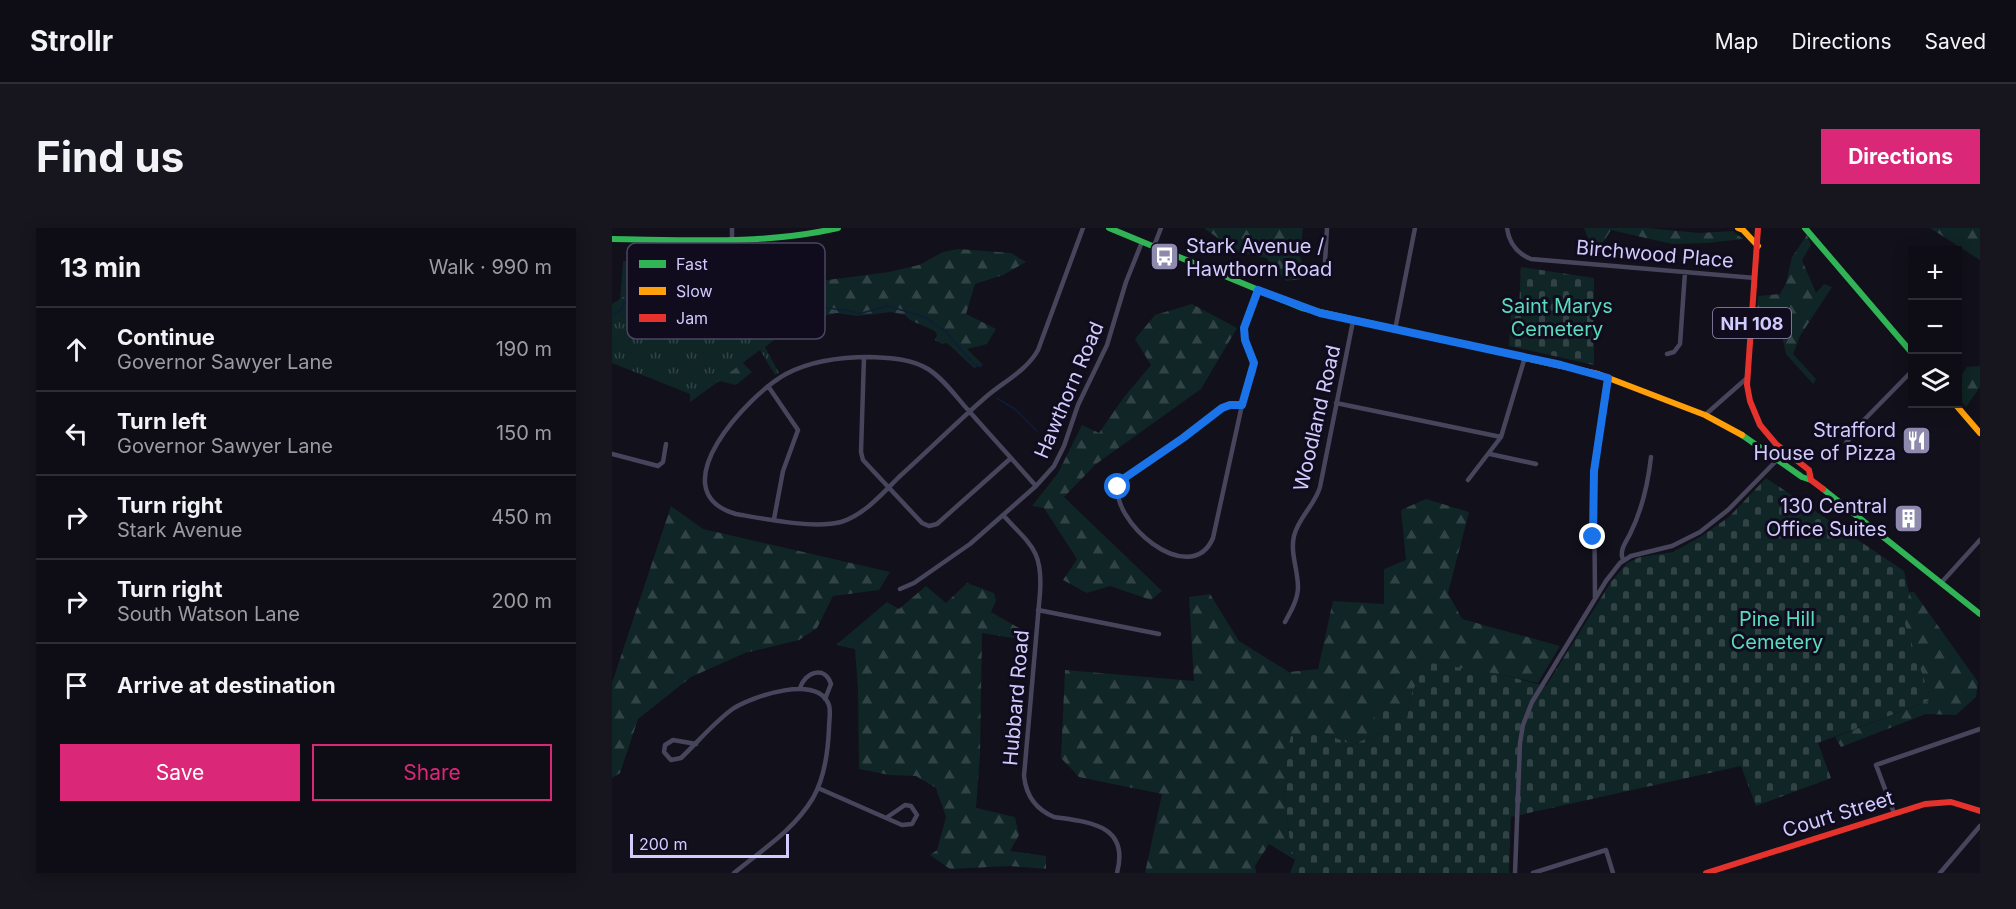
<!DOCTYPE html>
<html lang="en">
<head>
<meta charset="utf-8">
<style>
	:root { --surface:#0e0c14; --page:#17151d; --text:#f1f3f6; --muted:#9b9ba0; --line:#2e2c34; --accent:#db2777 }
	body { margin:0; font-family:Inter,sans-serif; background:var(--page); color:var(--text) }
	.controls { position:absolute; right:18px; top:18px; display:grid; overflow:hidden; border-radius:0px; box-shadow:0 3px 15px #0003 }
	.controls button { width:54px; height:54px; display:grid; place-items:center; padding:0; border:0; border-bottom:2px solid var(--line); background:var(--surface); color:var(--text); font:30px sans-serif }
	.scale { position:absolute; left:18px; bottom:15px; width:159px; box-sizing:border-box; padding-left:6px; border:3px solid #d1cbfe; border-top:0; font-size:16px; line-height:21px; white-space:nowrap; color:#d1cbfe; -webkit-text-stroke:4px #100c1e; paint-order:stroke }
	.stop { position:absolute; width:18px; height:18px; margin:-14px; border:4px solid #1a73e8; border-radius:50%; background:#fff }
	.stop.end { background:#1a73e8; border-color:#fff; box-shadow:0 2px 6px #0008 }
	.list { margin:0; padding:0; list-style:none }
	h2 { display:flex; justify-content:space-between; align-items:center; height:78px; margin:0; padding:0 24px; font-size:26px }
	h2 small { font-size:20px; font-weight:400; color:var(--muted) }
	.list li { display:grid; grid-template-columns:39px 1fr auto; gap:18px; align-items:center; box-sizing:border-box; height:84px; padding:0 24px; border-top:2px solid var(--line) }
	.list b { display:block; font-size:22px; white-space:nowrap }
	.list p { margin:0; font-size:20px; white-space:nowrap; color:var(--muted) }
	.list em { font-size:20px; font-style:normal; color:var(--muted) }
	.actions { display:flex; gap:12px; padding:18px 24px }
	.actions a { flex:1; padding:14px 0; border:2px solid var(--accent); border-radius:0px; text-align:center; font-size:21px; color:var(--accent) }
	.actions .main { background:var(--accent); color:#fff }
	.icon { flex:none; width:33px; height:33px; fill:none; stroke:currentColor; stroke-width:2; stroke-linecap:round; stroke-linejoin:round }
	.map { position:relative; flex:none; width:1368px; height:645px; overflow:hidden; border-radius:0px }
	header { display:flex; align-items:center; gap:36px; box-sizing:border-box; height:84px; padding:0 30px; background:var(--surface); border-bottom:2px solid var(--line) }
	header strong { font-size:28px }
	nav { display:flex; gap:33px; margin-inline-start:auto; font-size:21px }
	.intro { display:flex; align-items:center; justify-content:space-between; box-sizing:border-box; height:144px; padding:0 36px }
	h1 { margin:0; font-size:42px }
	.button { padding:15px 27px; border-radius:0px; background:var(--accent); color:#fff; font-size:21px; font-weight:700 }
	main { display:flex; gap:36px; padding:0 36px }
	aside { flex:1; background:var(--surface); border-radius:0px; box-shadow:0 3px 15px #0003 }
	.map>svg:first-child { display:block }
</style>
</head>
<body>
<header>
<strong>Strollr</strong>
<nav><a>Map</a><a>Directions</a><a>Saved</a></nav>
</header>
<div class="intro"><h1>Find us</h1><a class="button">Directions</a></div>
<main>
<aside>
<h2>13 min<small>Walk · 990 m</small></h2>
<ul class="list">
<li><svg class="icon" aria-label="ahead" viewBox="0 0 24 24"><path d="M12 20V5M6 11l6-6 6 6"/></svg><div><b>Continue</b><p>Governor Sawyer Lane</p></div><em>190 m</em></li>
<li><svg class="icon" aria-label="left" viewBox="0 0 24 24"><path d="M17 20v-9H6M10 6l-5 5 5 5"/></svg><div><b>Turn left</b><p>Governor Sawyer Lane</p></div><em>150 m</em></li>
<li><svg class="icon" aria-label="right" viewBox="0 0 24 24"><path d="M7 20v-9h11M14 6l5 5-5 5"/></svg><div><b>Turn right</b><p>Stark Avenue</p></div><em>450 m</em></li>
<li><svg class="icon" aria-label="right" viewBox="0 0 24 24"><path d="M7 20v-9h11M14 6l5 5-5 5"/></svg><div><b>Turn right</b><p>South Watson Lane</p></div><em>200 m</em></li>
<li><svg class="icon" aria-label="arrive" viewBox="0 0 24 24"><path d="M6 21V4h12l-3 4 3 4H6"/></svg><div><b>Arrive at destination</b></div></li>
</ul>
<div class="actions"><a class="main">Save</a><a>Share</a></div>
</aside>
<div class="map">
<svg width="1368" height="645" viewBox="0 0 1368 645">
	<defs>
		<pattern id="forest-firs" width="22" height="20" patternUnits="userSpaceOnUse" patternTransform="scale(1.5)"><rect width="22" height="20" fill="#102525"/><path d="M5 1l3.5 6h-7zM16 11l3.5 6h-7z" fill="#324346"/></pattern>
		<pattern id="cemetery-stones" width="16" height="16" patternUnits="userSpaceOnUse" patternTransform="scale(1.5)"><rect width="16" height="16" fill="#102525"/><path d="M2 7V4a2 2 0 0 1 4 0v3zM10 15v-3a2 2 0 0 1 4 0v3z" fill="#324346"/></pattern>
		<pattern id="park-tufts" width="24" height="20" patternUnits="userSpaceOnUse" patternTransform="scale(1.5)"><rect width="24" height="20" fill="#102525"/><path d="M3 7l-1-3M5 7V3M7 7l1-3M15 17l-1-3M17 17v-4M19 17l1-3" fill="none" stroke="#324346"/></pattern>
	</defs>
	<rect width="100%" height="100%" fill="#12101a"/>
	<path fill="#102525" d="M 24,17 L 43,18 L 42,54 L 32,56 L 8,71 L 11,33 L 16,33 L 17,23 Z"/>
	<path fill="url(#forest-firs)" d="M 592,0 L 691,0 L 688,28 L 695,50 L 674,53 L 654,30 L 625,24 Z
		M 972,0 L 1036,0 L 1087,5 L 1121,3 L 1131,11 L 1096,15 L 1060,16 L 999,2 L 983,27 Z
		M 1318,0 L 1368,0 L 1368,32 Z
		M 1195,7 L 1199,17 L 1190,32 L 1204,65 L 1212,56 L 1220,59 L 1188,108 L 1181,126 L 1204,151 L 1201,156 L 1174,126 L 1170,108 L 1147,105 L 1146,98 L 1171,102 L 1174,87 L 1145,84 L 1146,68 L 1168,66 L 1174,55 L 1180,29 Z
		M 166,19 L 168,52 L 185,56 L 277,44 L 307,37 L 331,24 L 346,21 L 399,25 L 414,34 L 391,47 L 363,56 L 354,86 L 384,101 L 375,116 L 355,121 L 371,137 L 362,140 L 335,115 L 330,116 L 323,112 L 325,107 L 323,103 L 298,92 L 293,87 L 279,84 L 246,88 L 225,85 L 189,93 L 171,105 L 98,139 L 131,135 L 140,144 L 124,157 L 107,153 L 78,174 L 85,121 L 0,110 L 0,76 L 32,56 L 134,42 L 136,20 Z
		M 580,76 L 625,100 L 589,161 L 484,236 L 452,269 L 550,363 L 539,372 L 498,358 L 475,365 L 451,352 L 465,331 L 432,280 L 420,278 L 446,245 L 470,197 L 487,205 L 512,169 L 539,137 L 523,111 L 543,87 Z
		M 1368,138 L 1368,159 L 1354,179 L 1346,169 L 1346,152 L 1355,139 Z
		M 814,271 L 857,284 L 836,365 L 850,391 L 948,418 L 926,455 L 886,446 L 798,470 L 795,493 L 740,517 L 712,505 L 672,562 L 678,615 L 683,632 L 657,616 L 643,638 L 644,645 L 533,645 L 550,566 L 467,549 L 449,530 L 453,442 L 582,453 L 577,369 L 598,366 L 627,413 L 677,444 L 706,441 L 721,373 L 772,376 L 772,341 L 794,332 L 789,282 Z
		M 59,278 L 91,301 L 278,344 L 267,362 L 221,368 L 205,400 L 187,412 L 133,425 L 79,449 L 26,491 L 8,545 L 0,550 L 0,455 Z
		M 355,355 L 382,365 L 384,373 L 379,384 L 414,404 L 414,412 L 370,405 L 368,526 L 364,580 L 403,589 L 407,607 L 398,623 L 434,628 L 434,641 L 397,638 L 338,641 L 318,627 L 325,622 L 334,589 L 324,560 L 304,548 L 278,547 L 247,541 L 246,462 L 243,421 L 224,417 L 275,374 L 287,381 L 314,358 L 334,375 Z
		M 1297,364 L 1302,364 L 1366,454 L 1364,469 L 1344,487 L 1314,486 L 1229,519 L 1223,509 L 1319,472 L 1292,396 Z"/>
	<path fill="url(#cemetery-stones)" d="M 909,39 L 982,50 L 982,137 L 897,118 L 899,81 L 907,81 Z
		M 1154,250 L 1292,343 L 1297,364 L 1293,396 L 1319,472 L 1206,515 L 1219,550 L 1144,578 L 1129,538 L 899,589 L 897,645 L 678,645 L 683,632 L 678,615 L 672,562 L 675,524 L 679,508 L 712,505 L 740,517 L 770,504 L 760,484 L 772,474 L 795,493 L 798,470 L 813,434 L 886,446 L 934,458 L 999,354 L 1015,335 L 1028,329 L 1061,324 L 1088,309 L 1117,289 Z"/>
	<path fill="url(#park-tufts)" d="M 91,64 L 184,79 L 188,92 L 153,119 L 167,145 L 163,147 L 148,122 L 78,174 L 78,166 L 0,135 L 0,85 C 32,69 55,72 90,72 Z"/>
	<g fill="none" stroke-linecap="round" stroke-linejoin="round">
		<path stroke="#0d1d3b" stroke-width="1.5" d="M 0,87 L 9,82 L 12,75 L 35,70 L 38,75 L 76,75 L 79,79 L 86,78 L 88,80 L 94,75 C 104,77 119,70 130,69 C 164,66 191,77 223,81 C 233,83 237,81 246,86 L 276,78 L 313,89 L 333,103 L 361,135 L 369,139
			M 385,170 L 404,182 L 425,203"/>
		<path stroke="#47455b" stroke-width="4.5" d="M 895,0 C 897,15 904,25 919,31 L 1143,50
			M 120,13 L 120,0
			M 542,18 L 549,0
			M 713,34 L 715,0
			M 783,102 L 803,0
			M 1055,126 L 1062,124 L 1068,116 L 1073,44
			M 252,129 L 249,224 L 251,232 L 310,295 L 317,298 L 325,296 L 399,230
			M 156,158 L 186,202 L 171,243 L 162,291
			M 724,175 L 889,209
			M 630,177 L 618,177 L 610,180 L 507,255 C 495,291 578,363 601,310 L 630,177 L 642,142 C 642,131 636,123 634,114 C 629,96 639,79 646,62
			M 1093,187 L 1135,150
			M 1234,215 L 1252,192 L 1300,143
			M 0,226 L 46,238 L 51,234 L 54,216
			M 878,226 L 924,236
			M 856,252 L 889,209 L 913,129
			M 424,258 C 402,233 379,208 357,183 C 344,169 332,151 316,141 C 298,130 277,130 258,129 C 229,129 200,132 174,146 C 137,166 45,263 124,286 C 153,291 202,301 229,294 C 252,287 271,265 287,249 C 317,222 345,194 375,168 C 393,153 415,142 426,122 L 471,0
			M 391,287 C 418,317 431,321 428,365 L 412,548 C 414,567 423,581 442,589 C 476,594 518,596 505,645
			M 1011,332 C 1007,322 1014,314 1018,306 C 1030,282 1036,256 1039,229
			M 1329,355 L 1368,312
			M 288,361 L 302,355 L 358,316 L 424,258 L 442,238 L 452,218 L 466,177 L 495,117 L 514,54 L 530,14
			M 983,371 L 982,243 L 996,150
			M 426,382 L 547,406
			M 673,394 C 679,383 686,371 686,359 C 686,342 678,325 682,308 C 686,290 703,277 708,259 L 741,93
			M 188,460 C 193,444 213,437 219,456 L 213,471
			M 84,516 L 61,512 L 53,517 L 52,524 L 59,532 L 69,530 C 86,514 103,493 122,480 C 142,468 205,446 217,477 C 219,484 217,493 217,500 C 216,524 213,549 201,570 C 181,603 151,621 122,645
			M 206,560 L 290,597 L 300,596 L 305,587 L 299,578 L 293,577 L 274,590
			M 1282,585 L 1264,537 L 1368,501
			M 903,645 L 908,515 L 911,497 L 920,474 L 994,353 L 1008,335 L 1019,328 L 1060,318 L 1088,304 L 1116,282 L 1165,232
			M 921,645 L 994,622 L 1001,645
			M 1328,645 L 1368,598"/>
		<path stroke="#30b455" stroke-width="6" d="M 497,0 L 690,80 L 824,110
			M 1193,0 L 1300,125
			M 0,11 C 76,12 151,17 226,0
			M 1130,207 L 1190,249 L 1199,252
			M 1211,261 L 1368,386"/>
		<path stroke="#ff9f0a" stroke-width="6" d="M 1126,0 L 1131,2 L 1146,18
			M 824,110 L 986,146 L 1093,187 L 1130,207
			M 1343,176 L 1368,205"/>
		<path stroke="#e5322d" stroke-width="6" d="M 1146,0 L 1135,157 L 1138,173 L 1148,197 L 1164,216 L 1197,242 L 1199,252 L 1211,261
			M 1094,645 L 1313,576 L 1339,574 L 1368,583"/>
	</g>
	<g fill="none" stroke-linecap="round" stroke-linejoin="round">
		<path stroke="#1a73e8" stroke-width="8" d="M 506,259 L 514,249 L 571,210 L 610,180 L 618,177 L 630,177 L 642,135 L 633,112 L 632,100 L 646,62 L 708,85 L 949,137 L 996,150 L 982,243 L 981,309"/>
	</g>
	<defs>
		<symbol id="bus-square" viewBox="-11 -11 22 22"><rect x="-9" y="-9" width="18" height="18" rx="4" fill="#8e8aae" stroke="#100c1e"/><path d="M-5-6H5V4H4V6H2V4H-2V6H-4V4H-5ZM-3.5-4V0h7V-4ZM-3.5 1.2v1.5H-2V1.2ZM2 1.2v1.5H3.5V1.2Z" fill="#fff"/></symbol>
		<symbol id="restaurant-square" viewBox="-11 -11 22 22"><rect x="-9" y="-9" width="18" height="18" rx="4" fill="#8e8aae" stroke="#100c1e"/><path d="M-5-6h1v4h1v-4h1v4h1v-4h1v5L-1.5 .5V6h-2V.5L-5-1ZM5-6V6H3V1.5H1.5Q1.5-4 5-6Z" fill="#fff"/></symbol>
		<symbol id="building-square" viewBox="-11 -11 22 22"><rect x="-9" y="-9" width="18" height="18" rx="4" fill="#8e8aae" stroke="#100c1e"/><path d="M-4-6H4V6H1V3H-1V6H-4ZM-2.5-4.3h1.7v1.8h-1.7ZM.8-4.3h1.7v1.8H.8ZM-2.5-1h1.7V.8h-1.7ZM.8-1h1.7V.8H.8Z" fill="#fff"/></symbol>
	</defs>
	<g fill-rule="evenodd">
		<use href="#bus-square" x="536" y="12" width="33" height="33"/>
		<use href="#restaurant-square" x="1288" y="196" width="33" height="33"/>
		<use href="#building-square" x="1280" y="274" width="33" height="33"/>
	</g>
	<g text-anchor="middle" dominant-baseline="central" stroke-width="6" stroke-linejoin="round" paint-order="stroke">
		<rect fill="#100c1e" stroke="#9792bb" stroke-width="1.5" x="1101" y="80" width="78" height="30" rx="4.5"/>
		<g font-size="18" font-weight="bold" fill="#d1cbfe">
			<text x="1140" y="95">NH 108</text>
		</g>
		<g font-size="20" fill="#d1cbfe" stroke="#100c1e" text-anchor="end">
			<text x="574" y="18" text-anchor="start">Stark Avenue /<tspan x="574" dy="23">Hawthorn Road</tspan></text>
			<text x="1284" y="202">Strafford<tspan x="1284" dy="23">House of Pizza</tspan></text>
			<text x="1275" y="278">130 Central<tspan x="1275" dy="23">Office Suites</tspan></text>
		</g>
		<g font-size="20" fill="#d1cbfe" stroke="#100c1e">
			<text transform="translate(1043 26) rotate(5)">Birchwood Place</text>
			<text transform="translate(457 162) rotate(-67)">Hawthorn Road</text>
			<text transform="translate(705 190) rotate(-77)">Woodland Road</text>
			<text transform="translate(404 470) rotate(-85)">Hubbard Road</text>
			<text transform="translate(1226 586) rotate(-17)">Court Street</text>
		</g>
		<g font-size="20" fill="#59dcbd" stroke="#100c1e">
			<text x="945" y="78">Saint Marys<tspan x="945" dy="23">Cemetery</tspan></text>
			<text x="1165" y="391">Pine Hill<tspan x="1165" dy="23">Cemetery</tspan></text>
		</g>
	</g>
	<rect x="15" y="15" width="198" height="96" rx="9" fill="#100c1e" stroke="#4a4561" stroke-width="1.5"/>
	<rect x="27" y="32" width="27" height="8" fill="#30b455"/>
	<rect x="27" y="59" width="27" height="8" fill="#ff9f0a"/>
	<rect x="27" y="86" width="27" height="8" fill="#e5322d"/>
	<g font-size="16" fill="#d1cbfe">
		<text x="64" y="42">Fast</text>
		<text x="64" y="69">Slow</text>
		<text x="64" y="96">Jam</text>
	</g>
</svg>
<div class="controls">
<button>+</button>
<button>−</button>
<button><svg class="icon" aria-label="layers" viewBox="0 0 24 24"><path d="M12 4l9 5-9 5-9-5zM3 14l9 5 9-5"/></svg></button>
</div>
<div class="scale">200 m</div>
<div class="stop" style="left:506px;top:259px"></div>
<div class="stop end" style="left:981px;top:309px"></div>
</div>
</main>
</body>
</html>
